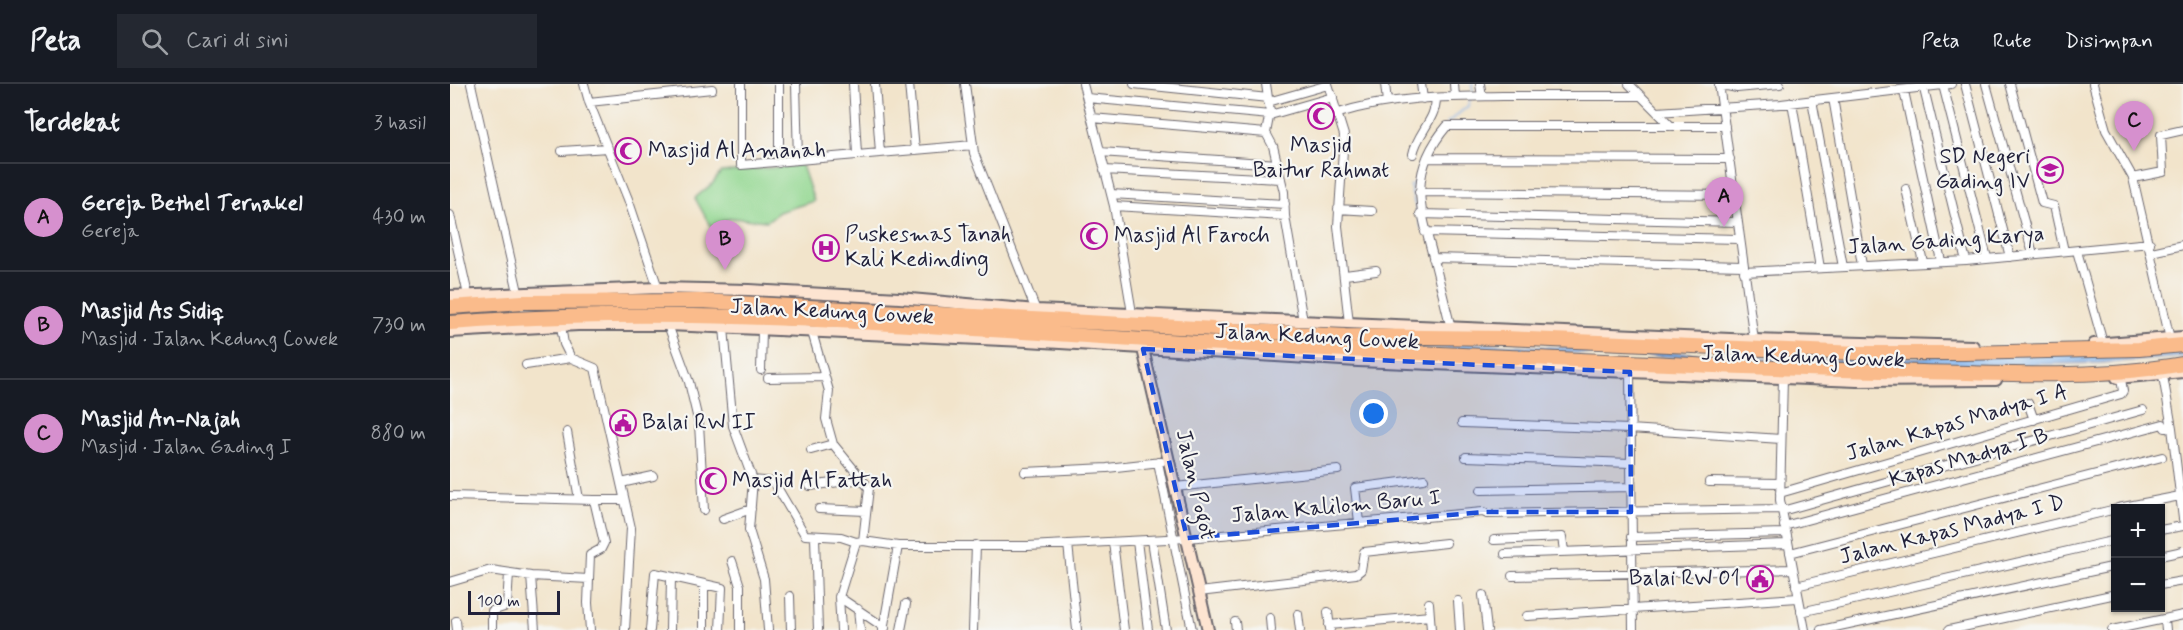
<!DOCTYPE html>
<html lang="id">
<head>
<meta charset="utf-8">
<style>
	:root { --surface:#171b24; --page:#242831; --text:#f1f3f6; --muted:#9ea1a6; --line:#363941; --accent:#d690ce }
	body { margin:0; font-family:Mynerve,sans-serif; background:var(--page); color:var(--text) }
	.controls { position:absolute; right:18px; bottom:18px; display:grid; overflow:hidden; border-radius:0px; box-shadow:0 2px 4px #0004 }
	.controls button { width:54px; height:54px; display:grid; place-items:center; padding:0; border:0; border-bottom:2px solid var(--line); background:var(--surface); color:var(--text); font:30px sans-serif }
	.scale { position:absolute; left:18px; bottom:15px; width:92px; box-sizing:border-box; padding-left:6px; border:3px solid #22223b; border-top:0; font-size:16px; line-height:21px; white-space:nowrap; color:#22223b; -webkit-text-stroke:4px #f6f6f2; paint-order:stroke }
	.you { position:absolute; left:924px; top:330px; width:21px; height:21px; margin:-15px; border:4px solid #fff; border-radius:50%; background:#1a73e8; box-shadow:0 0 0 9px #1a73e833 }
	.badge { display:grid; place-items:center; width:39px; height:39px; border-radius:50%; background:var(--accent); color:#111; font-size:20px; font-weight:700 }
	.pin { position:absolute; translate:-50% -50px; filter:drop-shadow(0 2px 3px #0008) }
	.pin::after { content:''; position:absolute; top:32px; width:21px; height:18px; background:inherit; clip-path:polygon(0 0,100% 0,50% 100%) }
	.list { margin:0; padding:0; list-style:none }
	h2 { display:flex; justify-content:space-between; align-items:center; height:78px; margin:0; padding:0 24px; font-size:26px }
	h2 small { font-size:20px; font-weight:400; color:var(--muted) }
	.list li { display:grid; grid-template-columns:39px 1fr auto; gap:18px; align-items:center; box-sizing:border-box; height:108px; padding:0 24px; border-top:2px solid var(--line) }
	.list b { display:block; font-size:22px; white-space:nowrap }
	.list p { margin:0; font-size:20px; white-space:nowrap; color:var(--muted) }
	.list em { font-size:20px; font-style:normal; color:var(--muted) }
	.icon { flex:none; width:33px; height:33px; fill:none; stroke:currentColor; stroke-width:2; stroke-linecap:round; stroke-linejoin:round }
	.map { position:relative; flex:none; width:1733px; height:546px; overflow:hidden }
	header { display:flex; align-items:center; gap:36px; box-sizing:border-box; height:84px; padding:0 30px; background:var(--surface); border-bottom:2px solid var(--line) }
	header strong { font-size:28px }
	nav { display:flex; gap:33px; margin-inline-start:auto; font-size:21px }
	.search { width:420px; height:54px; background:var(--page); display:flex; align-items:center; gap:15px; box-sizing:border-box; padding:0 21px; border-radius:0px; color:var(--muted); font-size:22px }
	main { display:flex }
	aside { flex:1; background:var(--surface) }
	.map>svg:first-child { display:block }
</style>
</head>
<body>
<header>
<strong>Peta</strong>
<div class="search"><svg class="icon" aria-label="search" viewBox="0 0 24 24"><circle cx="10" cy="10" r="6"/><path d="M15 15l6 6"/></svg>Cari di sini</div>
<nav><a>Peta</a><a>Rute</a><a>Disimpan</a></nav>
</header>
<main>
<aside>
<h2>Terdekat<small>3 hasil</small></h2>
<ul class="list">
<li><span class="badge">A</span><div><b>Gereja Bethel Ternakel</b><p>Gereja</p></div><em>430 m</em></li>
<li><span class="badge">B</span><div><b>Masjid As Sidiq</b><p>Masjid · Jalan Kedung Cowek</p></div><em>730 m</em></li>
<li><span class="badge">C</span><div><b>Masjid An-Najah</b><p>Masjid · Jalan Gading I</p></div><em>880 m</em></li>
</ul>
</aside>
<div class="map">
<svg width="1733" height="546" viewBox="0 0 1733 546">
	<rect width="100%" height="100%" fill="#f6f6f2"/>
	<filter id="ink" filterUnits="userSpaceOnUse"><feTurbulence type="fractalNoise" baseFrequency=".0167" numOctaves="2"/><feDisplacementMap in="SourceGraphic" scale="12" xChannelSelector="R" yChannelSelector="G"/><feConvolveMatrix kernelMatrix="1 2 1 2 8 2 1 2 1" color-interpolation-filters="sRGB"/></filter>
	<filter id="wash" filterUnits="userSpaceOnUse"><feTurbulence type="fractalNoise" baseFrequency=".008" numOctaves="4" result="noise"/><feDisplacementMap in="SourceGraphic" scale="24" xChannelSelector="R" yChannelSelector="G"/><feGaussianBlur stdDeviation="1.35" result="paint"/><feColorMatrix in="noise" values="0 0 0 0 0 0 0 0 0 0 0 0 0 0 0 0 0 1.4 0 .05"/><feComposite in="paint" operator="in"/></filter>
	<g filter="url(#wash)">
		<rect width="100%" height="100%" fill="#f2e4cb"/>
		<path fill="#92d790" stroke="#5a7c66" stroke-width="1.5" d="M 352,81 L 364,117 L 329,128 L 317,137 L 281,134 L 261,143 L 245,114 L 263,99 L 271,88 Z"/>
		<path fill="#81b3ee" stroke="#526a94" stroke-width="1.5" d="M 162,219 L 1380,276 L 1733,265 L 1733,273 L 1650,279 L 1477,282 L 906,261 L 280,227 L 162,225 L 0,234 L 0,226 Z"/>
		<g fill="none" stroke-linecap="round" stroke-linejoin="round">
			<path stroke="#81b3ee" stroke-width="1.5" d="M 1022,0 L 1023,8
				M 997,39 L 1018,22 L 1020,15
				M 967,128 L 960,102 L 968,96
				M 968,132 L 972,145"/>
		</g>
	</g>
	<g filter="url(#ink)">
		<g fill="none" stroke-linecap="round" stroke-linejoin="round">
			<defs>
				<path id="street" d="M 21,0 L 68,208
					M 134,0 L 139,18 L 178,115 L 208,204
					M 291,0 L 291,81 L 523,61
					M 329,0 L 329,79
					M 346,0 L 348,76
					M 403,0 L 407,70
					M 425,0 L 430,69
					M 459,0 L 465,66
					M 515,0 L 524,69 L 587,229
					M 633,0 L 664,122 L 682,229
					M 684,0 L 818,14
					M 816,0 L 820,28 L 816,49 L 823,62 L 834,108 L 835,132 L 853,237
					M 878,0 L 894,51 L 888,142 L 899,239
					M 935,0 L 937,18
					M 971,0 L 973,15
					M 1004,0 L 1005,13
					M 1030,0 L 1032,12
					M 1179,0 L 1221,42
					M 1269,0 L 1304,256
					M 1515,0 L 1560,173
					M 1536,0 L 1583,170
					M 1560,0 L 1592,119 L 1604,122 L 1614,167
					M 1643,0 L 1656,46 L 1683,94 L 1720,255
					M 1493,1 L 1537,174
					M 1269,3 L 1277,2 L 1287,4 L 1330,0
					M 1474,5 L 1516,177
					M 1454,7 L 1491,177
					M 637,14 L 820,31 L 883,13
					M 1383,14 L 1412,181
					M 1362,16 L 1393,183
					M 139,18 L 262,5
					M 818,18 L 878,1
					M 1342,18 L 1370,184
					M 1207,28 L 1331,20 L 1501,0
					M 889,29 C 941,12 998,13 1053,12 C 1099,12 1145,12 1191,12
					M 642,34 L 816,49
					M 112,67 L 158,64
					M 650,68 L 828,80
					M 963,70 C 967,49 986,36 986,14
					M 977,74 L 1280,75
					M 654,86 L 831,95
					M 1683,94 L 1713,88 L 1711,51 L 1733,46
					M 1456,105 L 1473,178
					M 969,108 L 1285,111
					M 661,110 L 835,120
					M 664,122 L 835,132
					M 888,125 L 922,127
					M 970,130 L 1288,138
					M 0,131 L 18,211
					M 975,148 L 1289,155
					M 1627,167 L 1653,259
					M 1702,168 L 1733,161
					M 983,174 L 1293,182
					M 1294,188 L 1516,177 L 1700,159
					M 895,191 L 926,187
					M 218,241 L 239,298 L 249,340 L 254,426
					M 111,242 L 114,260 L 121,274 L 145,284 L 181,444 L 175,546
					M 274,244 L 283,342 L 303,396
					M 1001,244 C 995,221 990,199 984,176 C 970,124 957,89 997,42 L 1275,42
					M 362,248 L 379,307 L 376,335 L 383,360 L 419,404 L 413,457
					M 76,281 L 121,274
					M 311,286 L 312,246
					M 1180,288 L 1183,546
					M 318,294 L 374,293
					M 1333,294 L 1330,416 L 1355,546
					M 1578,319 L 1584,336
					M 1012,339 L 1180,345 L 1331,355
					M 1722,344 L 1733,435
					M 117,348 L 129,415
					M 361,366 L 383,360
					M 1016,373 L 1180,379
					M 708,378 L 742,546
					M 575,388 L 657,384 L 711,378
					M 303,396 L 324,398 L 355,451 L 391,453 L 406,458 L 389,513 L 391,546
					M 303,396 L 299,446 L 314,495 L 318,546
					M 1259,398 L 1330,399
					M 171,399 L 203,392
					M 360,402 L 411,395
					M 725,403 L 888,386
					M 1031,406 L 1180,403
					M 1330,409 L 1671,310 L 1673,307 L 1670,289
					M 0,412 L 144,416
					M 1668,424 L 1730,412
					M 369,425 L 416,427
					M 1332,427 L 1693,326
					M 273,435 L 301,425
					M 909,438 L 905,404 L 974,395
					M 1334,442 L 1713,340 L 1715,344 L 1722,344 L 1713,292
					M 1710,446 L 1733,442
					M 365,453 L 368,546
					M 1181,453 L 1335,449
					M 702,456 L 716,546
					M 1044,456 L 1112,453 L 1114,467
					M 687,457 L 698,546
					M 406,458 L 413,457 L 448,462 L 578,462 L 737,454 L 1033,428 L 1037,430 L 1331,425
					M 663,458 L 674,546
					M 618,460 L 627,546
					M 1340,469 L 1712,373
					M 1055,470 L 1337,460
					M 1710,472 L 1733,467
					M 282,477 L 290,502 L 290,546
					M 81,492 L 85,546
					M 1062,492 L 1343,485
					M 0,498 L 41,486 L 81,492 L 139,495
					M 1710,501 L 1733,497
					M 1346,502 L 1666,425
					M 749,508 L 906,490 L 911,486 L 914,468 L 996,459
					M 1033,511 L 1037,546
					M 340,512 L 341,546
					M 389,513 L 435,544
					M 1008,517 L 1010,546
					M 979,519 L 981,546
					M 408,525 L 410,546
					M 878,528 L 880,545
					M 1351,528 L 1666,456
					M 848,530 L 850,546
					M 1077,532 L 1348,514
					M 820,534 L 821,546
					M 1715,536 L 1716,546
					M 6,537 L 7,546
					M 785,538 L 786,546
					M 879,541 L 980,532
					M 42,546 L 42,527 L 57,522 L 59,489
					M 140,546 L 138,519 L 140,471 L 151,465 L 154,459 L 144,416 L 174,416
					M 200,546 L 205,489 L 272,504 L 270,546
					M 220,546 L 221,493
					M 254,546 L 254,502
					M 433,546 L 448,462
					M 451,546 L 456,520
					M 523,546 L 526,461
					M 1371,546 L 1666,482
					M 1499,546 L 1666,510
					M 1662,546 L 1733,531"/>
				<path id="secondary" d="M 0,212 L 208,204 L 299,206 L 449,214 L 586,226 L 1304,256 L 1523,262
					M 0,248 L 128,241 L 218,241 L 577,257 L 908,277 L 1407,297 L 1546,296
					M 1644,260 L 1733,253
					M 693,265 L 758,546
					M 1667,294 L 1733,288"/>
				<path id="highway" d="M 0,223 L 73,218 L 250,217 L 895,252 L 1055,254 L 1408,269 L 1514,269 L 1689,265 L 1733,261
					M 0,239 C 231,220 466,242 697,256 C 871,266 1045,272 1219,280 C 1304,284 1388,286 1472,288 C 1558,290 1647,295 1733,280"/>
			</defs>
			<use href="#street" stroke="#6b666d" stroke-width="10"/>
			<use href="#secondary" stroke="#6b666d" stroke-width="14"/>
			<use href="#highway" stroke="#6b666d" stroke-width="16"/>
			<use href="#street" stroke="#fff" stroke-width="8"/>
			<use href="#secondary" stroke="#fde4d1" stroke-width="10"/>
			<use href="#highway" stroke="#fabb8b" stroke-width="14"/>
		</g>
	</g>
	<path fill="#1d4ed8" fill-opacity="0.2" stroke="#1d4ed8" stroke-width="4.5" stroke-dasharray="12 8" stroke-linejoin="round" d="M 693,265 L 1180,288 L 1181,428 L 1034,428 L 737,454 Z"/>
	<defs>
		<symbol id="mosque-ring" viewBox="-11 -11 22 22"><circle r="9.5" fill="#f6f6f2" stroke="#b5179e" stroke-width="1.5"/><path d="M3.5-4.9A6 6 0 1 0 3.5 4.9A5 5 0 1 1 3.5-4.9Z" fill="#b5179e"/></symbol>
		<symbol id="school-ring" viewBox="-11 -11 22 22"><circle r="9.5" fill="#f6f6f2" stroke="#b5179e" stroke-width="1.5"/><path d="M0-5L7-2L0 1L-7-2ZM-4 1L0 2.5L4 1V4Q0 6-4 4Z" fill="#b5179e"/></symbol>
		<symbol id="hospital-ring" viewBox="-11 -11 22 22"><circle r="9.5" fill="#f6f6f2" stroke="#b5179e" stroke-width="1.5"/><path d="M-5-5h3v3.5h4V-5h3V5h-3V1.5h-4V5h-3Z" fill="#b5179e"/></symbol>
		<symbol id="civic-ring" viewBox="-11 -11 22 22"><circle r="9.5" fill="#f6f6f2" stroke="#b5179e" stroke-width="1.5"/><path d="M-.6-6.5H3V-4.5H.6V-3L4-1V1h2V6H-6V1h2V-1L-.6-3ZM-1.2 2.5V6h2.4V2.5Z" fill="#b5179e"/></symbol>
	</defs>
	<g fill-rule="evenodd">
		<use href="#mosque-ring" x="856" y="17" width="30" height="30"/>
		<use href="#mosque-ring" x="163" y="52" width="30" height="30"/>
		<use href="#school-ring" x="1585" y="71" width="30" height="30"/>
		<use href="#mosque-ring" x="629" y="137" width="30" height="30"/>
		<use href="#hospital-ring" x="361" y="149" width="30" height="30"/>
		<use href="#civic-ring" x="158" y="324" width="30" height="30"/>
		<use href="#mosque-ring" x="248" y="382" width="30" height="30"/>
		<use href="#civic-ring" x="1295" y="480" width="30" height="30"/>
	</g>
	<g text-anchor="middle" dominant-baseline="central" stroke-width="4.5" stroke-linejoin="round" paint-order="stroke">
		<g font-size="22" fill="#22223b" stroke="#f6f6f2" text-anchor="start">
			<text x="871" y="62" text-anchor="middle">Masjid<tspan x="871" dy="25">Baitur Rahmat</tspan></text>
			<text x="198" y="67">Masjid Al Amanah</text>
			<text x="1580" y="73" text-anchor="end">SD Negeri<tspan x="1580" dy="25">Gading IV</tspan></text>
			<text x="395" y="151">Puskesmas Tanah<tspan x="395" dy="25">Kali Kedinding</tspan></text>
			<text x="664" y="152">Masjid Al Faroch</text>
			<text x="192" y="339">Balai RW II</text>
			<text x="282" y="397">Masjid Al Fattah</text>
			<text x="1290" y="495" text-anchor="end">Balai RW 01</text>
		</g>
		<g font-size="22" fill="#22223b" stroke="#f6f6f2">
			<text transform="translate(1496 157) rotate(-4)">Jalan Gading Karya</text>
			<text transform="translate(382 228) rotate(3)">Jalan Kedung Cowek</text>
			<text transform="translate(867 253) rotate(3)">Jalan Kedung Cowek</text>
			<text transform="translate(1353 273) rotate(2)">Jalan Kedung Cowek</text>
			<text transform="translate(1507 339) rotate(-16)">Jalan Kapas Madya I A</text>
			<text transform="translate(1519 374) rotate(-16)">Kapas Madya I B</text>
			<text transform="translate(745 401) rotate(77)">Jalan Pogot</text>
			<text transform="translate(886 423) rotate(-5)">Jalan Kalilom Baru I</text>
			<text transform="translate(1502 446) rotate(-14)">Jalan Kapas Madya I D</text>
		</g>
	</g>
</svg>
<div class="controls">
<button>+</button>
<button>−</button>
</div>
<div class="scale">100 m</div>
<div class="you"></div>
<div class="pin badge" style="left:1274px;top:143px">A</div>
<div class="pin badge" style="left:275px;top:186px">B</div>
<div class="pin badge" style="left:1684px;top:67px">C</div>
</div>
</main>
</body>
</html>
